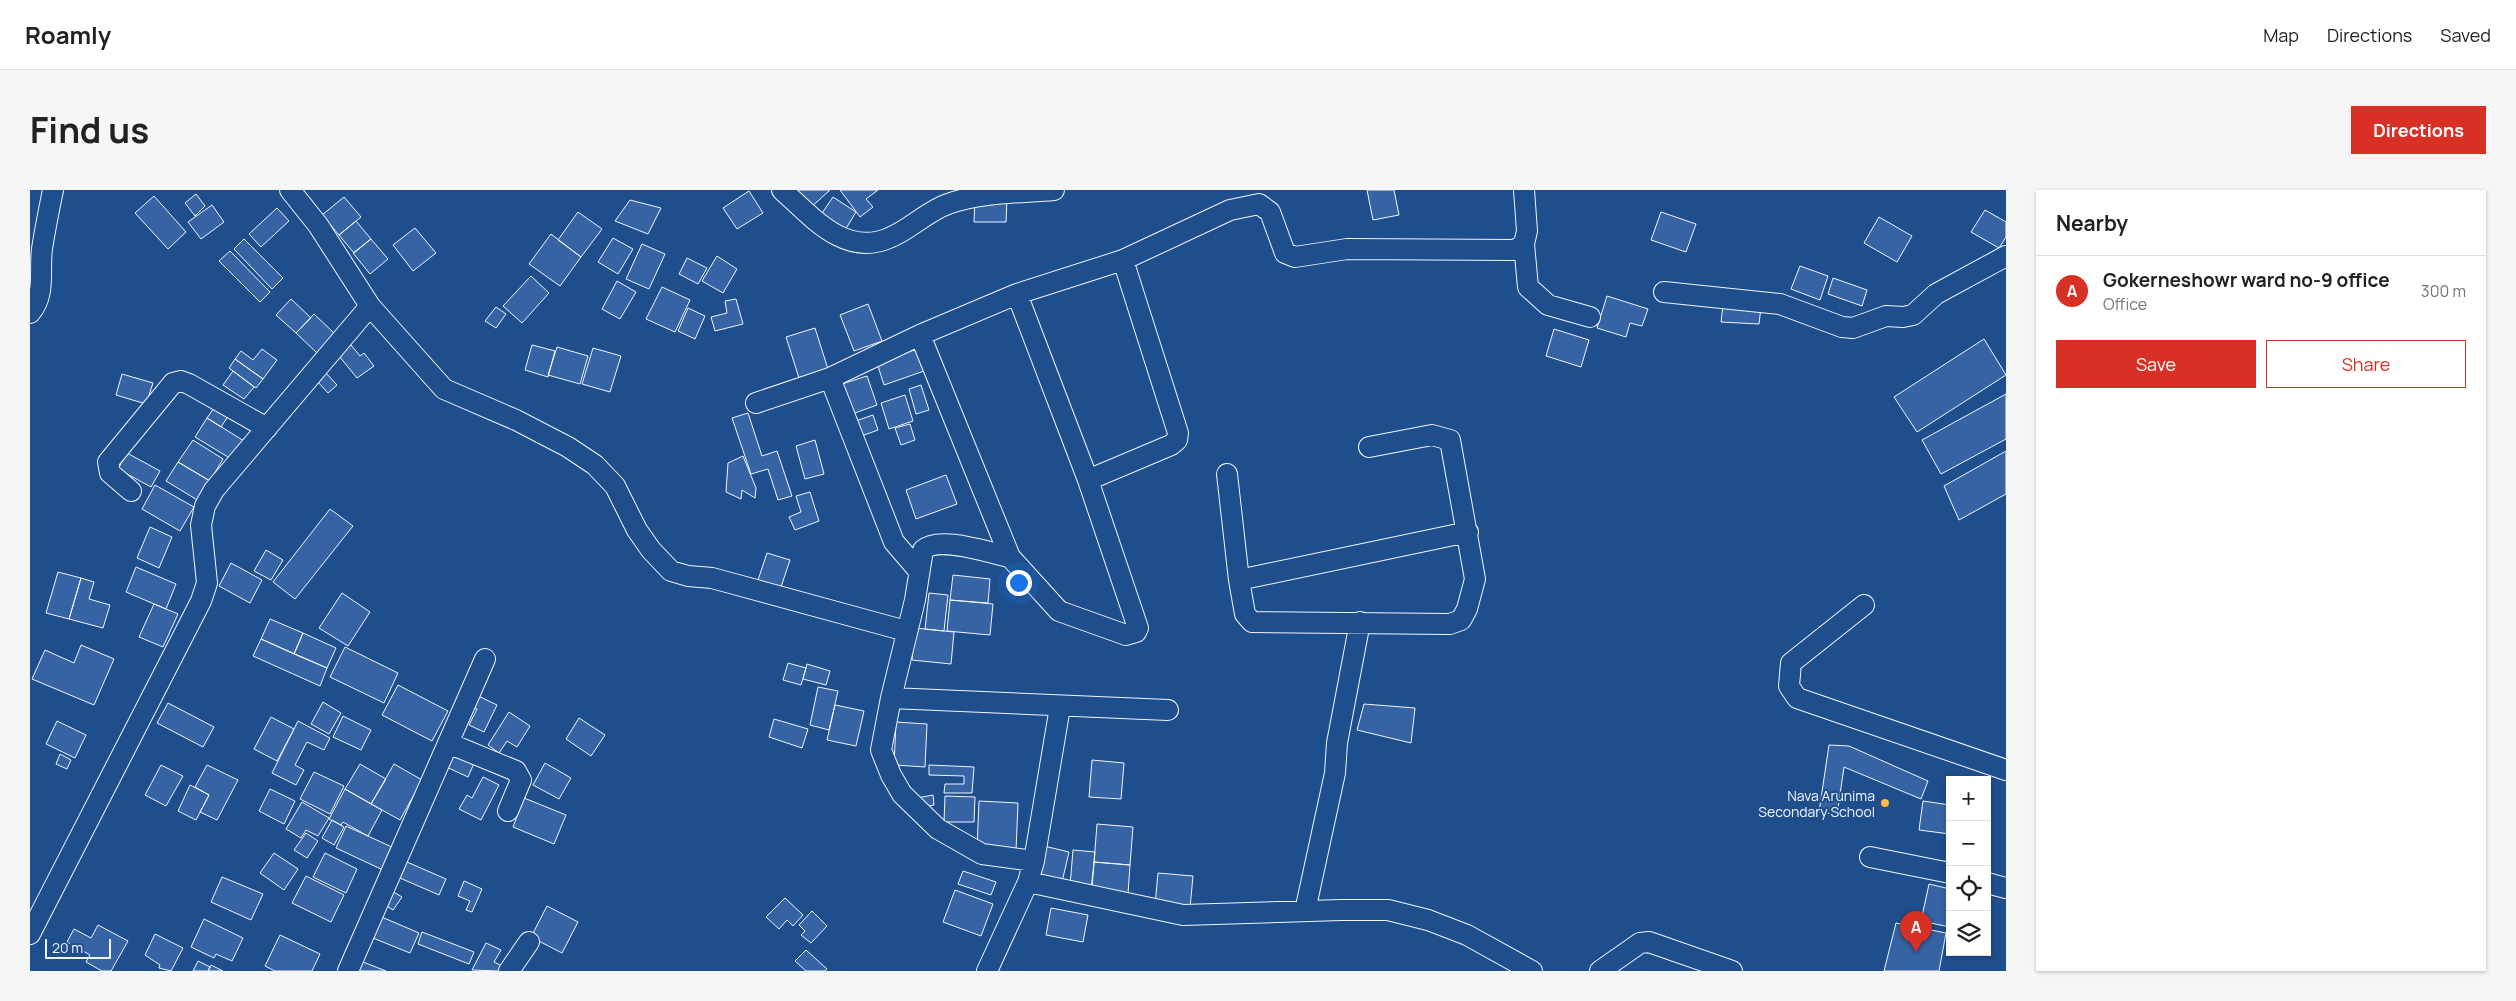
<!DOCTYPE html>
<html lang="en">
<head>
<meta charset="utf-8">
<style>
	:root { --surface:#fff; --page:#f6f6f6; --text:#222; --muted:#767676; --line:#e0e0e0; --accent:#d93025 }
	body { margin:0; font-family:Manrope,sans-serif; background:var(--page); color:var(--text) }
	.controls { position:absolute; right:15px; bottom:15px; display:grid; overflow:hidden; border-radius:0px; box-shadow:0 1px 4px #0004 }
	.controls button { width:45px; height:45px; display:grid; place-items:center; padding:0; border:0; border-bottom:1px solid var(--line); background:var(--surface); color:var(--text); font:25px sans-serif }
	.scale { position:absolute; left:15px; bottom:12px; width:66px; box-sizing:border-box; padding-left:5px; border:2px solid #f2f6ff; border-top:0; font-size:14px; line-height:18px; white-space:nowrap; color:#f2f6ff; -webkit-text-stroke:4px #1f4e8c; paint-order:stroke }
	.you { position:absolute; left:988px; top:392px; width:18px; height:18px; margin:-12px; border:4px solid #fff; border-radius:50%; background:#1a73e8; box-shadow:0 0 0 8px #1a73e833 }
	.badge { display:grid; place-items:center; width:32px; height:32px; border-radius:50%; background:var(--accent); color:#fff; font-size:16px; font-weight:700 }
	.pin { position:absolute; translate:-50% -41px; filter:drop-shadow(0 1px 2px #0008) }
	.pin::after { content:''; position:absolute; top:26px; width:18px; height:15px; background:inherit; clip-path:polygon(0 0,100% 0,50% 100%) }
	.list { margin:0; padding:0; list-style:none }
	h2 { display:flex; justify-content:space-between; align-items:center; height:65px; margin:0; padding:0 20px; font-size:21px }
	h2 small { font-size:16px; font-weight:400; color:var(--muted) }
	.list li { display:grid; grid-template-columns:32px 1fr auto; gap:15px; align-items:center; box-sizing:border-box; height:70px; padding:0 20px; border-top:1px solid var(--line) }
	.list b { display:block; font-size:19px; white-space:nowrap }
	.list p { margin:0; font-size:16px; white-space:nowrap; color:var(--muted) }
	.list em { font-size:16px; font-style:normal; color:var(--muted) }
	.actions { display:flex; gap:10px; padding:15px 20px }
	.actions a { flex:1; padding:11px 0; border:1px solid var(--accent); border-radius:0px; text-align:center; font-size:18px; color:var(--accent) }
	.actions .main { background:var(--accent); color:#fff }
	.icon { flex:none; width:28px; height:28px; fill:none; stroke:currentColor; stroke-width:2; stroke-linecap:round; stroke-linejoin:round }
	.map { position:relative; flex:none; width:1976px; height:781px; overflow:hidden; border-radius:0px }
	header { display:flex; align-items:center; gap:30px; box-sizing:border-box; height:70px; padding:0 25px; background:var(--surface); border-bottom:1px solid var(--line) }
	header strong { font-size:24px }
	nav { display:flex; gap:28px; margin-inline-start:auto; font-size:18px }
	.intro { display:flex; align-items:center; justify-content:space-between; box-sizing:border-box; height:120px; padding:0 30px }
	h1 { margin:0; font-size:35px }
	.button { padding:12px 22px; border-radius:0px; background:var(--accent); color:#fff; font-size:18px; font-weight:700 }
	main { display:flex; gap:30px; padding:0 30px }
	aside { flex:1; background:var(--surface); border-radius:0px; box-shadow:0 1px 4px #0004 }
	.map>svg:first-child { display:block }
</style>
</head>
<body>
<header>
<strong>Roamly</strong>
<nav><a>Map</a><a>Directions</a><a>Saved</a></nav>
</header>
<div class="intro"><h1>Find us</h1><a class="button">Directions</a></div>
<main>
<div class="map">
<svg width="1976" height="781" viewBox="0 0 1976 781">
	<rect width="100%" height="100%" fill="#1f4e8c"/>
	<path fill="#3563a3" stroke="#f2f6ff" d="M 760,0 L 800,0 L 778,20 Z
		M 810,0 L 848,0 L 836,9 L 843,17 L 830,27 Z
		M 1337,0 L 1364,0 L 1369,25 L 1343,30 Z
		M 719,1 L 733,23 L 707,39 L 693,18 Z
		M 166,4 L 175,16 L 165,26 L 155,13 Z
		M 124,6 L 156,42 L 138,59 L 105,23 Z
		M 314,7 L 331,27 L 309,45 L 292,25 Z
		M 803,7 L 826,22 L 812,45 L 788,29 Z
		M 945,8 L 977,9 L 976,32 L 944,32 Z
		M 600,10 L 631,18 L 618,44 L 585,31 Z
		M 182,15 L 194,32 L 171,49 L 158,32 Z
		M 247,18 L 259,31 L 231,57 L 219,44 Z
		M 1955,20 L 1976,32 L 1976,47 L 1969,58 L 1941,42 Z
		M 548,22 L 572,39 L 551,67 L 528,50 Z
		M 1631,22 L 1666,34 L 1656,62 L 1621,50 Z
		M 1849,27 L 1882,46 L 1867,72 L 1834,53 Z
		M 326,31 L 341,49 L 324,63 L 309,45 Z
		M 385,38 L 406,63 L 383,81 L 363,55 Z
		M 521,44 L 551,67 L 530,96 L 499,74 Z
		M 583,48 L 603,59 L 588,84 L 568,72 Z
		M 214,49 L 253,88 L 242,99 L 204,59 Z
		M 341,49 L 358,69 L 340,84 L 323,63 Z
		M 612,54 L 635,64 L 619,99 L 596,89 Z
		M 200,61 L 240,102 L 230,112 L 189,71 Z
		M 687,66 L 707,79 L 693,103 L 672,91 Z
		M 657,68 L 677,78 L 668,94 L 649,84 Z
		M 1770,76 L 1798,86 L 1790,110 L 1761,99 Z
		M 501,86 L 519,103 L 492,133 L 473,116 Z
		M 1803,88 L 1837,100 L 1832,116 L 1798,104 Z
		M 587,91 L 606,102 L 590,129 L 572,119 Z
		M 632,97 L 660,110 L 645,142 L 616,129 Z
		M 1577,106 L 1618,119 L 1612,136 L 1600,133 L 1596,147 L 1567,138 Z
		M 261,109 L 281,128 L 266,143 L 246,125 Z
		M 706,109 L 713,134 L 685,141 L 681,127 L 697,123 L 695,111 Z
		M 838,114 L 852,151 L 824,161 L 810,125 Z
		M 1693,114 L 1731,117 L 1729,134 L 1691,132 Z
		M 466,117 L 476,124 L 466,138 L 455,131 Z
		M 658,118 L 675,126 L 665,149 L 648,141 Z
		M 284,124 L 306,145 L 288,164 L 266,143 Z
		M 785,138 L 798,179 L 769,188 L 756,147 Z
		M 1524,139 L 1559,150 L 1551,177 L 1516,166 Z
		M 1954,149 L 1976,185 L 1887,242 L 1864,207 Z
		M 321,155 L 330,166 L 334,163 L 344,176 L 327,188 L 309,166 Z
		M 502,155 L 525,161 L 518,187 L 495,180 Z
		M 527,157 L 558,166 L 550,194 L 518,185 Z
		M 563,158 L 591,166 L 580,202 L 552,194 Z
		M 232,159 L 247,170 L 233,189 L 205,169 L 211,161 L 223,170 Z
		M 887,159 L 894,181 L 854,195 L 847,173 Z
		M 205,169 L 233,189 L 226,198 L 199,178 Z
		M 203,181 L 224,197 L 214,209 L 193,195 Z
		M 295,182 L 307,195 L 298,203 L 286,190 Z
		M 92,184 L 123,193 L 116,214 L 86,205 Z
		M 837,186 L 847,215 L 822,224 L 812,194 Z
		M 891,195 L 899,220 L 886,224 L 879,199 Z
		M 1976,204 L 1976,249 L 1911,284 L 1892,250 Z
		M 875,205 L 883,231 L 859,239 L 851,213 Z
		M 188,212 L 202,220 L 191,237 L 177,228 Z
		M 718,223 L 732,266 L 747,261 L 762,306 L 748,310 L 738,279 L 721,284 L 702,228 Z
		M 843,225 L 848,240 L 826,248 L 820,233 Z
		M 177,228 L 214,251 L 203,270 L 165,247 Z
		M 880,234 L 885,250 L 871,255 L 865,238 Z
		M 163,250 L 193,269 L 180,291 L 148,272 Z
		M 785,250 L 794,284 L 775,289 L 766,256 Z
		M 1976,261 L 1976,304 L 1929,330 L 1914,296 Z
		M 97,263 L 130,281 L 121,297 L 88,279 Z
		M 713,266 L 726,298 L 725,308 L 712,300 L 711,309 L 696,302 L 698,273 Z
		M 148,272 L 180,291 L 169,311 L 136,291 Z
		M 916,285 L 927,314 L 886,329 L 876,300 Z
		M 125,295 L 164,317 L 150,341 L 112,319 Z
		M 780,302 L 789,331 L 765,340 L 759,327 L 771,322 L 766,306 Z
		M 300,319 L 323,336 L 265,409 L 243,392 Z
		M 120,337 L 142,347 L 129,378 L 107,368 Z
		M 236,360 L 253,370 L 241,390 L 224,381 Z
		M 737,363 L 760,370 L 751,397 L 728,390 Z
		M 201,373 L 232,390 L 220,413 L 189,396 Z
		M 106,377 L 146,394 L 136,419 L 96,402 Z
		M 28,382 L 51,388 L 39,429 L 16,423 Z
		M 923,385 L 960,389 L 958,413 L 920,410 Z
		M 51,388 L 64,392 L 59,409 L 80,415 L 73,438 L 39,429 Z
		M 312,403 L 340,422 L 318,456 L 289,438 Z
		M 899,403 L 918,405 L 914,441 L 895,439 Z
		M 920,410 L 963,414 L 960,445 L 917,441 Z
		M 124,414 L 148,424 L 133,457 L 109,447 Z
		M 240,429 L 273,443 L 264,464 L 231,449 Z
		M 885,438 L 924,442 L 921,474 L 882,470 Z
		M 273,443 L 306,458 L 297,478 L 264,464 Z
		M 231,449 L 297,478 L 290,496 L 223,466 Z
		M 51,455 L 84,469 L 64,515 L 2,489 L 15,460 L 44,473 Z
		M 315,457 L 368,483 L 354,513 L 300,487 Z
		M 758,473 L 776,478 L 771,495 L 753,490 Z
		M 777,474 L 800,481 L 796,495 L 773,489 Z
		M 368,495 L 418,521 L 402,551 L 352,525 Z
		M 788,497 L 808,501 L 799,540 L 780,535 Z
		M 442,503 L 467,515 L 454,542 L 439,535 L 447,519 L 437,514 Z
		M 293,512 L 311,523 L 299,544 L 281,534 Z
		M 138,513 L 184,537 L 173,557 L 127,533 Z
		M 1334,514 L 1385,518 L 1381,553 L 1327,540 Z
		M 805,515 L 834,521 L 826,556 L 797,550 Z
		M 479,522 L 500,536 L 487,557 L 477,551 L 469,563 L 458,555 Z
		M 313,526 L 341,540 L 331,560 L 303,547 Z
		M 241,527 L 264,539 L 247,571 L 224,559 Z
		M 549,528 L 575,545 L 561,566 L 536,549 Z
		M 744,529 L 778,539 L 772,558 L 739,547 Z
		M 27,531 L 56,545 L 45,568 L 16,554 Z
		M 268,531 L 300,548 L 294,560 L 277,552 L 265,575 L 274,580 L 266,595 L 242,583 Z
		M 866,532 L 897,534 L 895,577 L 864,575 Z
		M 1799,555 L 1819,556 L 1898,591 L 1891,609 L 1814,577 L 1807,625 L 1789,622 Z
		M 420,559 L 445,571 L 438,587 L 412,575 Z
		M 30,564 L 41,570 L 37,579 L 26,574 Z
		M 1062,570 L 1094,573 L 1091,609 L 1059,607 Z
		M 515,573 L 541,588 L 529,609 L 503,595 Z
		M 330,574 L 356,589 L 341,614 L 315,599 Z
		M 364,574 L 392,590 L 370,630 L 341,614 Z
		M 131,575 L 153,586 L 136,616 L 115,605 Z
		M 177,575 L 208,590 L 187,630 L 170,622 L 179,605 L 165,597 Z
		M 899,575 L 944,577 L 942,603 L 914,603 L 915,594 L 934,594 L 934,586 L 899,585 Z
		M 284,582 L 314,596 L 300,624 L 270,609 Z
		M 453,587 L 469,595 L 451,630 L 429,619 L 437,605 L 442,608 Z
		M 160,595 L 179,605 L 166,630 L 148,621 Z
		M 240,599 L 265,611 L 254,634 L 229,621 Z
		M 315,599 L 352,620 L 338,646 L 313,632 L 311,635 L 299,629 Z
		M 903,605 L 904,615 L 889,618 L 887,608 Z
		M 915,606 L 945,607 L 944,632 L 914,632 Z
		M 494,608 L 536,625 L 524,654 L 483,637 Z
		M 949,611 L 988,613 L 986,661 L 947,660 Z
		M 1893,611 L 1920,615 L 1920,644 L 1889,640 Z
		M 272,612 L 299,628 L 288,646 L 276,640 L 271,648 L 256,639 Z
		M 302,630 L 314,637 L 304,655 L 292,648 Z
		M 1067,634 L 1103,637 L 1100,675 L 1064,672 Z
		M 316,636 L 364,658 L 353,680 L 306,658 Z
		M 276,643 L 288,651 L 277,668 L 264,660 Z
		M 1014,656 L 1039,662 L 1032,692 L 1007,687 Z
		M 1043,660 L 1065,662 L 1062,698 L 1040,696 Z
		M 244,663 L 268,679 L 254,700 L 230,683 Z
		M 295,663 L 327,679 L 316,703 L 283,687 Z
		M 377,672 L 416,689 L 409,705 L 370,688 Z
		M 1064,672 L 1100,675 L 1098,704 L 1061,700 Z
		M 933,681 L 966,692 L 961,705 L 928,694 Z
		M 1128,683 L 1163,686 L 1160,718 L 1125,715 Z
		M 276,686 L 314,705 L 301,732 L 262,713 Z
		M 192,687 L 233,704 L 221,730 L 181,712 Z
		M 434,691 L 452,699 L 442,722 L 436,720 L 440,711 L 428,706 Z
		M 1899,694 L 1920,699 L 1920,737 L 1891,731 Z
		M 360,700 L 372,707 L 363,720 L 352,713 Z
		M 925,700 L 963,714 L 951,746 L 913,732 Z
		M 755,708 L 773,725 L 763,736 L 757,730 L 749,739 L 736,727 Z
		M 517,716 L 548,732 L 532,763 L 501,747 Z
		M 1021,718 L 1058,725 L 1053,752 L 1016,745 Z
		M 782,721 L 797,736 L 781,753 L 771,745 L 775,741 L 769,735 Z
		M 347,725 L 389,743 L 380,763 L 338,746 Z
		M 174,729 L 213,748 L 202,771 L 186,764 L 184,768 L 161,757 Z
		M 1866,733 L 1916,743 L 1909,781 L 1854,781 Z
		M 68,735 L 98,751 L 81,781 L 72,781 L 56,772 L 60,765 L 37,752 L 44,739 L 61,748 Z
		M 392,742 L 444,762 L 439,774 L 388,754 Z
		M 125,744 L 153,758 L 141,781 L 129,778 L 130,775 L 115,765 Z
		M 250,745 L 290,764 L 282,781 L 245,781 L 235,776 Z
		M 456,753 L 471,760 L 464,772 L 472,776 L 469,781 L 442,780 Z
		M 776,760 L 797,779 L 795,781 L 776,781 L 765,771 Z
		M 328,770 L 356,781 L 324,781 Z
		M 168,771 L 180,777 L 178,781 L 163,781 Z
		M 181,775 L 193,781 L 178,781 Z"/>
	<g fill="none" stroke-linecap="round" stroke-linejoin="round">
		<defs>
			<path id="street" d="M 260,0 L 288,35 L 340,116 L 414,199 L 486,230 L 538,257 L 565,275 L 585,296 L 607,340 L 621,360 L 641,381 L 658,386 L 682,388 L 876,441
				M 752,0 C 782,27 815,67 859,48 C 880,40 897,21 918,14 C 950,2 990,3 1024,0
				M 1494,54 L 1498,97 L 1518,115 L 1560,127
				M 1634,102 L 1750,114 L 1812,137 L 1823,138 L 1856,126 L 1873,127 L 1883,125 L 1906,104 L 1976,66
				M 0,123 C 16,105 9,80 12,59 C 15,39 19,20 23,0
				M 890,145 L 980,367 L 1029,421 L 1096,445 L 1106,442 L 1108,438 L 1058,290 L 987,104
				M 800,188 L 864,352 L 888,380
				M 726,213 L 800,188 L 890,145 L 987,104 L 1093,70 L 1200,20 L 1229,14 L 1240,22 L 1255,63 L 1265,67 L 1317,59 L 1485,60 L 1494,54 L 1497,41 L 1494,0
				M 1197,284 L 1209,390 L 1215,424 L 1222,432 L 1420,434 L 1431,430 L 1437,419 L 1445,389 L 1420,250 L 1402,245 L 1339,257
				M 1058,290 L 1141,255 L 1147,250 L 1148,243 L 1093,70
				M 101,301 L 80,283 L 78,272 L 143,193 L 151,191 L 159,194 L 237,238
				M 980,367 C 959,363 909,345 893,360 L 885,410 L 861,508 L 851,560 L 861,585 L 872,604 L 908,639 L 952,664 L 1004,671
				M 1209,390 L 1438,342
				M 1834,415 L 1761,473 L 1759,496 L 1767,508 L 1976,580
				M 861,508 L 1138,520
				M 418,553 L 486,581 L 491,590 L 478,621
				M 1840,667 L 1920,683
				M 998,692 L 1153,725 L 1311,720 L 1358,720 L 1398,730 L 1437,745 L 1502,781
				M 1957,693 L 1976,698
				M 1275,721 L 1305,583 L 1307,553 L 1330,432
				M 0,744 L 171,411 L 177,393 L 171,335 L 175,316 L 184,300 L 340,116
				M 318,781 L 455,469
				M 479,781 L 499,752
				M 957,781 L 998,692 L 1004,671 L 1030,517
				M 1570,781 L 1610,753 L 1619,752 L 1702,781"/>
		</defs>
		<use href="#street" stroke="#f2f6ff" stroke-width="22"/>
		<use href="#street" stroke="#1f4e8c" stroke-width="20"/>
	</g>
	<circle fill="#ffb74d" stroke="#1f4e8c" stroke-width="2" cx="1855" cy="613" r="5"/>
	<g text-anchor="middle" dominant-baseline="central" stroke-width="4" stroke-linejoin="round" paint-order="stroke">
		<g font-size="14" fill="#f2f6ff" stroke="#1f4e8c" text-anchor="end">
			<text x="1845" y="605">Nava Arunima<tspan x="1845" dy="16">Secondary School</tspan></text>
		</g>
	</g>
</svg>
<div class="controls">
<button>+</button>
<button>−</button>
<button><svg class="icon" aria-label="locate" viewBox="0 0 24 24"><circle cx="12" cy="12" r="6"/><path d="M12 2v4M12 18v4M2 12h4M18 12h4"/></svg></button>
<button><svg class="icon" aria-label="layers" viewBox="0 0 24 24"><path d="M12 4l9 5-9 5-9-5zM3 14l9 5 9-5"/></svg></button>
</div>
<div class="scale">20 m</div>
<div class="you"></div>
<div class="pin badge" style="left:1886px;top:762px">A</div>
</div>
<aside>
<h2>Nearby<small></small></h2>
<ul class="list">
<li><span class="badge">A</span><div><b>Gokerneshowr ward no-9 office</b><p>Office</p></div><em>300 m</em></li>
</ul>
<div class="actions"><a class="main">Save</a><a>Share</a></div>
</aside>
</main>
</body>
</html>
